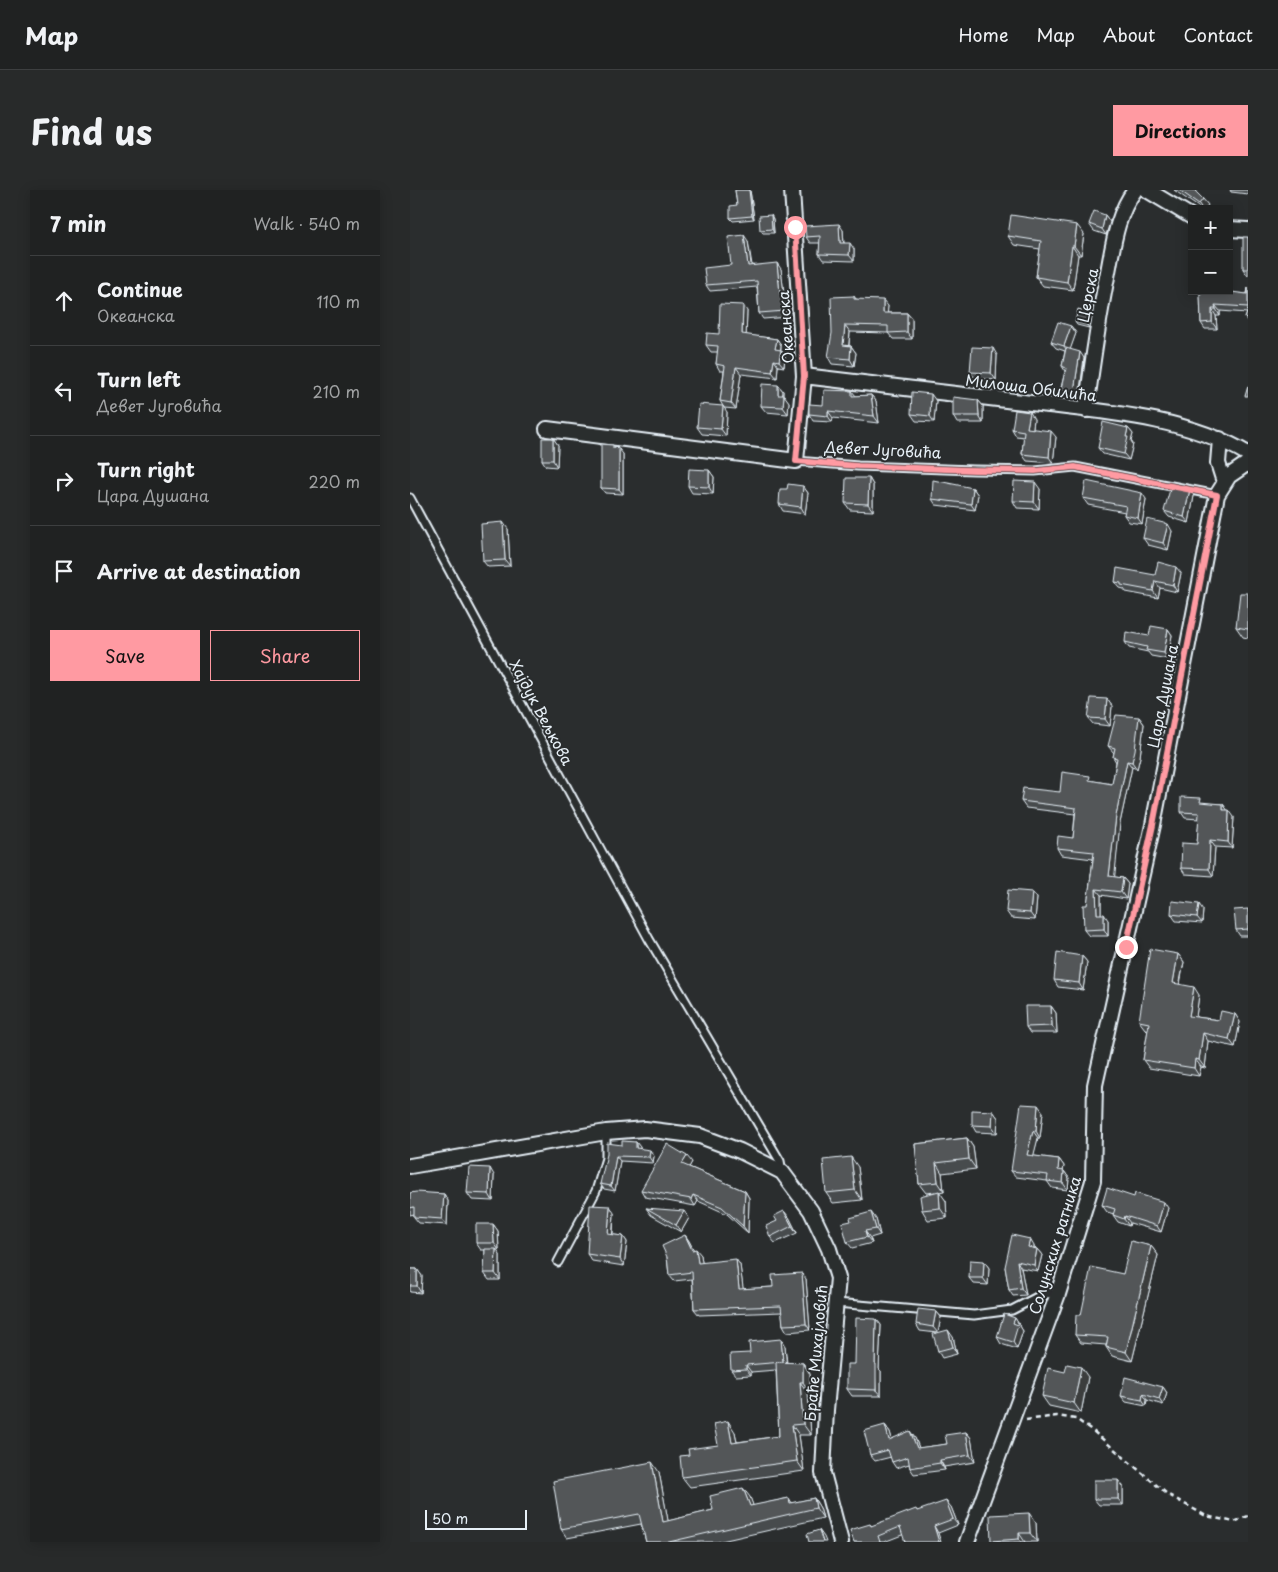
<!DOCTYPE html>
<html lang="en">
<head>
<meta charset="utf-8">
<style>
	:root { --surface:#202222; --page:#282a2a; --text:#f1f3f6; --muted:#a2a4a5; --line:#3d3f40; --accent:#ff9aa2 }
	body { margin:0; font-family:"Playpen Sans",sans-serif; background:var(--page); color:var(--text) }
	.controls { position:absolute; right:15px; top:15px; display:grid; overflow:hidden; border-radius:0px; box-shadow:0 2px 12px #0003 }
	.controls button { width:45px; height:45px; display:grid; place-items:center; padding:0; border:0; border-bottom:1px solid var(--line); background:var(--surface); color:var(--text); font:25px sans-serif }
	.scale { position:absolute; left:15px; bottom:12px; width:102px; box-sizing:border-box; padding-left:5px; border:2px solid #e8f1f8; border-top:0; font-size:14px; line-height:18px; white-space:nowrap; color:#e8f1f8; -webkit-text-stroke:4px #2a2d2e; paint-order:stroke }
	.stop { position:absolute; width:15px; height:15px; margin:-11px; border:4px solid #ff9aa2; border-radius:50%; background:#fff }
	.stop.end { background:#ff9aa2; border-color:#fff; box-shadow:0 1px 5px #0008 }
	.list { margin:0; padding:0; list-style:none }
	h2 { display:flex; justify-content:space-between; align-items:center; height:65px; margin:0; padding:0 20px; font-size:21px }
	h2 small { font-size:16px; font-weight:400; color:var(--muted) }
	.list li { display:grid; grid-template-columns:32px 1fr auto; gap:15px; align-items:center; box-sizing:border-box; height:90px; padding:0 20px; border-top:1px solid var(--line) }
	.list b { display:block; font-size:19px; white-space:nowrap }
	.list p { margin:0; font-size:16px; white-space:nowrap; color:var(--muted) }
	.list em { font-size:16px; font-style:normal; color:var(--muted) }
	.actions { display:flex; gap:10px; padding:15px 20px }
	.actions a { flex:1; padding:11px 0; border:1px solid var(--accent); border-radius:0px; text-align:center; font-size:18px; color:var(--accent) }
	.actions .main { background:var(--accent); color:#111 }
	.icon { flex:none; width:28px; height:28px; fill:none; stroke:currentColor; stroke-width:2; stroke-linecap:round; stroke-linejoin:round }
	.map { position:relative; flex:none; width:838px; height:1352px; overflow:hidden; border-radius:0px }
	header { display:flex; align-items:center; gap:30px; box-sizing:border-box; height:70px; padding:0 25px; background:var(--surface); border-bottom:1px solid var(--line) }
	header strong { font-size:24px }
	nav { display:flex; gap:28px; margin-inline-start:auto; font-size:18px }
	.intro { display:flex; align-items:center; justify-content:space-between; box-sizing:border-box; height:120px; padding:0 30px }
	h1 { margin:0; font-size:35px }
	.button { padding:12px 22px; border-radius:0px; background:var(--accent); color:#111; font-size:18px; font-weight:700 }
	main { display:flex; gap:30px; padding:0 30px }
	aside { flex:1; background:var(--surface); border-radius:0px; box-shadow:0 2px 12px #0003 }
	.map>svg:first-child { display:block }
</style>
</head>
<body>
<header>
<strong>Map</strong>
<nav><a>Home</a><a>Map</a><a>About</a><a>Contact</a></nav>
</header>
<div class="intro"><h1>Find us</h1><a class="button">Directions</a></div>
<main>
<aside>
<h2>7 min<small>Walk · 540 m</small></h2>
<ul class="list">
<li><svg class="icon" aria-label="ahead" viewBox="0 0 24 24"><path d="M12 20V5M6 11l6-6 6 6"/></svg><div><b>Continue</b><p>Океанска</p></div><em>110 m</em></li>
<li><svg class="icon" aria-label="left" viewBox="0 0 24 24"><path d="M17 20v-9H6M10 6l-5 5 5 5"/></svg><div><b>Turn left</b><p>Девет Југовића</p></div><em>210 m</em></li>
<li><svg class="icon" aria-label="right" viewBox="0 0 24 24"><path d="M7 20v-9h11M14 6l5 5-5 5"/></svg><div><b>Turn right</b><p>Цара Душана</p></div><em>220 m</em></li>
<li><svg class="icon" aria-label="arrive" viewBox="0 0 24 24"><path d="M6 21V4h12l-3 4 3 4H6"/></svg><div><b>Arrive at destination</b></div></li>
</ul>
<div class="actions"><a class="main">Save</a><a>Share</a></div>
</aside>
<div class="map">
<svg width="838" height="1352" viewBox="0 0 838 1352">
	<rect width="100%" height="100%" fill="#2a2d2e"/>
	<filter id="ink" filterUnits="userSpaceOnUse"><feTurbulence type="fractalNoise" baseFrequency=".02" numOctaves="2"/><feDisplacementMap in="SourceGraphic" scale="10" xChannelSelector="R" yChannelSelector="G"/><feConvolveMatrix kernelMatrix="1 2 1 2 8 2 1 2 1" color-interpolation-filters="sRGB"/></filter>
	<g filter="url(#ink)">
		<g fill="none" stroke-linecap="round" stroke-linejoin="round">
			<defs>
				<path id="lane" d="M 386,271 L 448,276 L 564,280 L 625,281 L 665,277 L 807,305
					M 0,308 L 239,749 L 370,971 L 372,981
					M 148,1072 L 186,1001 L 196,968 L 196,942
					M 426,1113 L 564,1125 L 602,1120 L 629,1106 L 640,1103 L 648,1104"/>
				<path id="street" d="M 737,0 L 782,27
					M 819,39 L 838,40
					M 394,186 C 467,195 540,204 613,212 C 686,221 775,226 838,264
					M 676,220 C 682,175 688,131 697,87 C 703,57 706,25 725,0
					M 137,239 L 386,271 L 394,186 L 382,0
					M 810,249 L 808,273 L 814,292
					M 0,976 L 196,942 L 235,939 L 290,946 L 330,961 L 372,982 L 401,1021 L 419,1059 L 428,1088 L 416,1220 L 413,1283 L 431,1352
					M 557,1352 L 648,1104 L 683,991 L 685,895 L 743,635 L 807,305 L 819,286 L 838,273"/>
			</defs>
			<use href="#lane" stroke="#e8f1f8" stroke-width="11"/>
			<use href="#street" stroke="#e8f1f8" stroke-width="18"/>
			<path stroke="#e8f1f8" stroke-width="2.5" stroke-dasharray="5 4" stroke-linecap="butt" d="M 616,1230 L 647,1226 L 666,1229 L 683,1241 L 757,1304 L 796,1326 L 824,1332 L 838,1326"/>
			<use href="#lane" stroke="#2a2d2e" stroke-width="7"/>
			<use href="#street" stroke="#2a2d2e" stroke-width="14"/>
		</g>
		<path fill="#474b4d" stroke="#e8f1f8" d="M 325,0 L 340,0 L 344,29 L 323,31 L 320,28 L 327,15 Z
			M 764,0 L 788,0 L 786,2 L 798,15 L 795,19 L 791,19 Z
			M 820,0 L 838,0 L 838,4 L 821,2 Z
			M 361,25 L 363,29 L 364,43 L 353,43 L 350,40 Z
			M 695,25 L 700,32 L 696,45 L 684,41 L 679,34 Z
			M 433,40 L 434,53 L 444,59 L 444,71 L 413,70 L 409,64 L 410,53 L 400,53 L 396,47 Z
			M 674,44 L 671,65 L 668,65 L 663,100 L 633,96 L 626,87 L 630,59 L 604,55 L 598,46 Z
			M 838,47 L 838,86 L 833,79 Z
			M 338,51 L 342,75 L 371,79 L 374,104 L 378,110 L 379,127 L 353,129 L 349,123 L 347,97 L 300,101 L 296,95 L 321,75 Z
			M 838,98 L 838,132 L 835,128 L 837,123 L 810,121 L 810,126 L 806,126 L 807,139 L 795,139 L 791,133 L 790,103 L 837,104 Z
			M 444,106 L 446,109 L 478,116 L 477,123 L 497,123 L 502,129 L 502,149 L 483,149 L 478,143 L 440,142 L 439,156 L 441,156 L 446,163 L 444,176 L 422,174 L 418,167 Z
			M 337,121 L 336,145 L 367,149 L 371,155 L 371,160 L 375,166 L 374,177 L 368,176 L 367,188 L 331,184 L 326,219 L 314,218 L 310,211 L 314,181 L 310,181 L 306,174 L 308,162 L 301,162 L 296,155 Z
			M 679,122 L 681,125 L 679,138 L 667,135 L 665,132 Z
			M 661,136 L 666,143 L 660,159 L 674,168 L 669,208 L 656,205 L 651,198 L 655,181 L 652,176 L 655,161 L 646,158 L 641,152 Z
			M 587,165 L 586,190 L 565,188 L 560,182 Z
			M 368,195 L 373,201 L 373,205 L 379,212 L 378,224 L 356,222 L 351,216 Z
			M 442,201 L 446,206 L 461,205 L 466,211 L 469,233 L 423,228 L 422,232 L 403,231 L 399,224 L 413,215 Z
			M 568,210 L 573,216 L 573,233 L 547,233 L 543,226 Z
			M 526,211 L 524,232 L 506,231 L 501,224 Z
			M 317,222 L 316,246 L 292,244 L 287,237 Z
			M 624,229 L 623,239 L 646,247 L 643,273 L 617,271 L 612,264 L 614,247 L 606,246 L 602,239 Z
			M 718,238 L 723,244 L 721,251 L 723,254 L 719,270 L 693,264 L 688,258 Z
			M 143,248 L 148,255 L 147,277 L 136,276 L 132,270 Z
			M 203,255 L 206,259 L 213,264 L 213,304 L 195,303 L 191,298 Z
			M 299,280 L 304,287 L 303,304 L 282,303 L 278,296 Z
			M 459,288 L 463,295 L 463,321 L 440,320 L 435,313 Z
			M 393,296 L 398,303 L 395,324 L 373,321 L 369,314 Z
			M 563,298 L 568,305 L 565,320 L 526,315 L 522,309 Z
			M 630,299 L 629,319 L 607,318 L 603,311 Z
			M 784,306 L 779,333 L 759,327 L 754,321 Z
			M 673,308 L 736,309 L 732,334 L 719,332 L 714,325 L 715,322 L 678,315 Z
			M 98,339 L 100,376 L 78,377 L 73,371 Z
			M 762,341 L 758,360 L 738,355 L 733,348 Z
			M 771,383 L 767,402 L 750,398 L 748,408 L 716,402 L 714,399 L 710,398 L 705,392 Z
			M 838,403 L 838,448 L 833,447 L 826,437 Z
			M 758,439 L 762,445 L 758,469 L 741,466 L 738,462 L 719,458 L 715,452 L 739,446 Z
			M 697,509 L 702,516 L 700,536 L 683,534 L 678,528 Z
			M 729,527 L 734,534 L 730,567 L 727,579 L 722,577 L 710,633 L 704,687 L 713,688 L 718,694 L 716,709 L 691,705 L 691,724 L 698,730 L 698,746 L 679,746 L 674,740 L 683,669 L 651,665 L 647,658 L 663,648 L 665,624 L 616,618 L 611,611 L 650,602 L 683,591 L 702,594 L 706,572 L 703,567 L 704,563 L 698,556 Z
			M 794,613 L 813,614 L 817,620 L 824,627 L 822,658 L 805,657 L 803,686 L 775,684 L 771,678 L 787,654 L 789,629 L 775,628 L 771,622 Z
			M 622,702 L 627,708 L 625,730 L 601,728 L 596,721 Z
			M 838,719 L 838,746 L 830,746 L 826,740 Z
			M 793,720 L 792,733 L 766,731 L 761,724 Z
			M 768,764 L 774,772 L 770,794 L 789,805 L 786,827 L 809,830 L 825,824 L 830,832 L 825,857 L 798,851 L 795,878 L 791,877 L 789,886 L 739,878 L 733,870 L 738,840 L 735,839 L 729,831 Z
			M 672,766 L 677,772 L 673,800 L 648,797 L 644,790 Z
			M 641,816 L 646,823 L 647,843 L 620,843 L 616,837 Z
			M 583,921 L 588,928 L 587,943 L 566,942 L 562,935 Z
			M 633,922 L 630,948 L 628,948 L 623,966 L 649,969 L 654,976 L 653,981 L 654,981 L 659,988 L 658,1000 L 642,998 L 637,991 L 606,987 L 601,981 Z
			M 557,948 L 563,957 L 566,979 L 532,983 L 534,1001 L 529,1002 L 536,1011 L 537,1028 L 518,1030 L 512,1020 L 525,1002 L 516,1003 L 509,994 L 505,954 Z
			M 226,952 L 230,958 L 244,966 L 243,973 L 210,971 L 205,1001 L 194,999 L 190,994 L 212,955 Z
			M 282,972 L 279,977 L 335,1001 L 339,1008 L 338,1043 L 317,1024 L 288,1011 L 285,1016 L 235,1007 L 231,1000 Z
			M 448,977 L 452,1010 L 423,1013 L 416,1003 Z
			M 84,985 L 83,1011 L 62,1010 L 57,1003 Z
			M 0,1003 L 34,1004 L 38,1011 L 37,1035 L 9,1033 L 4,1027 L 4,1024 L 0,1025 Z
			M 692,1015 L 758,1018 L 751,1042 L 720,1033 L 719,1036 L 708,1032 L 703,1025 L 704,1024 L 697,1022 Z
			M 236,1018 L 279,1028 L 271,1042 L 241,1025 Z
			M 204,1023 L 203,1045 L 213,1046 L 217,1052 L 214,1076 L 182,1071 L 177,1064 Z
			M 379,1027 L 387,1043 L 365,1053 L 360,1047 L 367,1031 Z
			M 466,1029 L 470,1045 L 460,1048 L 462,1053 L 442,1058 L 437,1052 Z
			M 83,1034 L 88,1041 L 89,1060 L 86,1060 L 90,1065 L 90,1090 L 79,1090 L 74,1083 L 75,1060 L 71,1060 L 66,1053 Z
			M 275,1045 L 279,1051 L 283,1059 L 291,1065 L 292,1073 L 330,1075 L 333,1099 L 363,1097 L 396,1089 L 400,1140 L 377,1142 L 373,1135 L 372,1122 L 289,1125 L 284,1119 L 282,1089 L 264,1091 L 259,1085 L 257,1067 Z
			M 624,1056 L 624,1058 L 627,1059 L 632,1065 L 628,1081 L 611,1078 L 616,1105 L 603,1106 L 599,1100 L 595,1077 Z
			M 741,1056 L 748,1065 L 722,1171 L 702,1166 L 696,1157 L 696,1155 L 671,1153 L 665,1145 L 671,1125 Z
			M 574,1071 L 579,1078 L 578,1095 L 564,1094 L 559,1088 Z
			M 0,1079 L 7,1079 L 12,1086 L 11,1103 L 0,1102 Z
			M 526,1121 L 531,1127 L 528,1143 L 543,1147 L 547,1164 L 532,1168 L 528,1161 L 527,1143 L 510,1141 L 506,1134 Z
			M 605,1128 L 613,1141 L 607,1159 L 591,1154 L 587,1147 Z
			M 466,1129 L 471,1135 L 469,1179 L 471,1181 L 471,1206 L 442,1206 L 437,1199 L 445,1174 Z
			M 375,1156 L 377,1173 L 393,1173 L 400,1184 L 400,1203 L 398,1203 L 401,1245 L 389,1245 L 394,1281 L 280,1297 L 272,1287 L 279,1265 L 308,1255 L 325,1242 L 327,1252 L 369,1246 L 366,1180 L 341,1182 L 341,1185 L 326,1186 L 321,1180 L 340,1163 Z
			M 678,1187 L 671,1223 L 639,1216 L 632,1206 Z
			M 753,1197 L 757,1203 L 753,1215 L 737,1210 L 736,1216 L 716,1212 L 711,1206 Z
			M 475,1235 L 480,1242 L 482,1249 L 505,1248 L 509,1258 L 537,1254 L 556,1242 L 561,1248 L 565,1272 L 534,1277 L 535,1280 L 504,1284 L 500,1278 L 499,1274 L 486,1278 L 482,1272 L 481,1267 L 465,1271 L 460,1265 Z
			M 249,1282 L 258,1331 L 303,1320 L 340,1307 L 343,1316 L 379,1308 L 382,1313 L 404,1308 L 410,1318 L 413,1328 L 307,1352 L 236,1352 L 231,1334 L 157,1348 L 151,1339 Z
			M 713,1296 L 713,1315 L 689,1315 L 684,1309 Z
			M 541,1317 L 548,1335 L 528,1343 L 492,1345 L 474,1352 L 444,1352 L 460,1334 L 462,1336 L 507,1321 Z
			M 626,1333 L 627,1352 L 582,1352 L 581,1351 Z"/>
		<path fill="#3a3d3e" stroke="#e8f1f8" d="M 339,0 L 340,0 L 344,29 L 342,26 Z
			M 793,9 L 798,15 L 795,19 L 792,19 L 789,14 Z
			M 361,25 L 363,29 L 364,43 L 362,39 Z
			M 695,25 L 700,32 L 696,45 L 692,39 Z
			M 429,34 L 433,40 L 434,59 L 430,53 Z
			M 667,35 L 674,44 L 671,65 L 664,56 Z
			M 334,45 L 338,51 L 342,82 L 338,76 Z
			M 440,53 L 444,59 L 444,71 L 439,65 Z
			M 662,56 L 668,65 L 663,100 L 657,92 Z
			M 367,73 L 371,79 L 374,104 L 378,110 L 379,127 L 375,121 L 370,104 Z
			M 473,110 L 478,116 L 477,130 L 473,123 Z
			M 333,115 L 337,121 L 336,150 L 332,144 Z
			M 805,115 L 810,121 L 810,126 L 806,119 Z
			M 802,119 L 806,126 L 807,139 L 802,132 Z
			M 679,122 L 681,125 L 679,138 L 677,135 Z
			M 497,123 L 502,129 L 502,149 L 497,142 Z
			M 435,135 L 440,142 L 438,162 L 433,155 Z
			M 661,136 L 666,143 L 659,163 L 654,156 Z
			M 367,149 L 371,155 L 370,165 L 365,159 Z
			M 441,156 L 446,163 L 444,176 L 440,169 Z
			M 583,158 L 587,165 L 586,190 L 581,183 Z
			M 371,160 L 375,166 L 374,177 L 369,171 Z
			M 670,162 L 674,168 L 669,208 L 664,201 Z
			M 364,170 L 368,176 L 367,188 L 362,182 Z
			M 326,177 L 331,184 L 326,219 L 321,213 Z
			M 368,195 L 373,201 L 372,212 L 368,205 Z
			M 521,204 L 526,211 L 524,232 L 520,226 Z
			M 374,205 L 379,212 L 378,224 L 373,217 Z
			M 461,205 L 466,211 L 469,233 L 464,226 Z
			M 568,210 L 573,216 L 573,233 L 569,226 Z
			M 313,216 L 317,222 L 316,246 L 311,239 Z
			M 418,221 L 423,228 L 422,232 L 418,226 Z
			M 620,222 L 624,229 L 622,245 L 617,238 Z
			M 718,238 L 723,244 L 721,251 L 723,254 L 719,270 L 714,264 L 716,247 Z
			M 641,241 L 646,247 L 643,273 L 639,267 Z
			M 143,248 L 148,255 L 147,277 L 143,270 Z
			M 209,259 L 213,264 L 213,304 L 209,299 Z
			M 299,280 L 304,287 L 303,304 L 299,297 Z
			M 459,288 L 463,295 L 463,321 L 458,314 Z
			M 625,292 L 630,299 L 629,319 L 624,312 Z
			M 393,296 L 398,303 L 395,324 L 391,317 Z
			M 563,298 L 568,305 L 565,320 L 561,314 Z
			M 780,299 L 784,306 L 779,333 L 774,327 Z
			M 732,303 L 736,309 L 732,334 L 728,328 Z
			M 93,332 L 98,339 L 100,376 L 95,370 Z
			M 758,334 L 762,341 L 758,360 L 753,353 Z
			M 766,377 L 771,383 L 767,402 L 763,395 Z
			M 745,391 L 750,398 L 748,408 L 743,401 Z
			M 758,439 L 762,445 L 758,469 L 754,463 Z
			M 697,509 L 702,516 L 700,536 L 695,529 Z
			M 729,527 L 734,534 L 730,567 L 727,579 L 722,572 Z
			M 717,571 L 722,577 L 710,633 L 704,693 L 699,686 L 706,626 Z
			M 813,614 L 818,621 L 813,620 Z
			M 819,620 L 824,627 L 822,658 L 818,652 Z
			M 800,650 L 805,657 L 803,686 L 799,679 Z
			M 713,688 L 718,694 L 716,709 L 711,702 Z
			M 686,699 L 691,705 L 691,731 L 687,724 Z
			M 622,702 L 627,708 L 625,730 L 620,723 Z
			M 789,714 L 793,720 L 792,733 L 787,727 Z
			M 694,724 L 698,730 L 698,746 L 694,739 Z
			M 768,764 L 774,772 L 768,801 L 763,793 Z
			M 672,766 L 677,772 L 673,800 L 669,793 Z
			M 784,797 L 789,805 L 785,834 L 779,826 Z
			M 641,816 L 646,823 L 647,843 L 642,836 Z
			M 825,824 L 830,832 L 825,857 L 819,849 Z
			M 793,843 L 798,851 L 795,878 L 789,870 Z
			M 785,869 L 791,877 L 789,886 L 784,878 Z
			M 628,915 L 633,922 L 630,948 L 626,941 Z
			M 583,921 L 588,928 L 587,943 L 582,936 Z
			M 623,941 L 628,948 L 622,972 L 617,965 Z
			M 557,948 L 563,957 L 566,979 L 559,969 Z
			M 226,952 L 230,957 L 230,963 L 226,958 Z
			M 240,960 L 244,966 L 243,973 L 239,967 Z
			M 206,966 L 210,971 L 205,1001 L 201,996 Z
			M 277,966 L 282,972 L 277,981 L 272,974 Z
			M 441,967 L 448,977 L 452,1010 L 445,1000 Z
			M 649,969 L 654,976 L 652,987 L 648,980 Z
			M 526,973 L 532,983 L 534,1001 L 528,992 Z
			M 80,978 L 84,985 L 83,1011 L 79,1004 Z
			M 654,981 L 659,988 L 658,1000 L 653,993 Z
			M 335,1001 L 339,1008 L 338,1043 L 333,1036 Z
			M 529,1001 L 536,1011 L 537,1028 L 530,1018 Z
			M 34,1004 L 38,1011 L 37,1035 L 32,1029 Z
			M 283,1005 L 288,1011 L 285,1016 L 281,1009 Z
			M 754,1012 L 758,1018 L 751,1042 L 747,1036 Z
			M 200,1016 L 204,1023 L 202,1050 L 198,1044 Z
			M 274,1021 L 279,1028 L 271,1042 L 266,1035 Z
			M 374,1021 L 379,1027 L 387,1043 L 382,1036 Z
			M 461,1022 L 466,1029 L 470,1045 L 466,1039 Z
			M 715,1026 L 720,1033 L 719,1036 L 714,1029 Z
			M 83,1034 L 88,1041 L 89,1060 L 84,1053 Z
			M 455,1041 L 460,1048 L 462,1053 L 457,1047 Z
			M 275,1045 L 279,1051 L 287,1066 L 282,1060 Z
			M 213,1046 L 217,1052 L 214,1076 L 210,1069 Z
			M 620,1049 L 624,1056 L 623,1063 L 618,1057 Z
			M 741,1056 L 748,1065 L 722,1171 L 716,1162 Z
			M 86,1059 L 90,1065 L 90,1090 L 85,1083 Z
			M 286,1059 L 291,1065 L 293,1079 L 288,1073 Z
			M 627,1059 L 632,1065 L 628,1081 L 624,1075 Z
			M 326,1069 L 330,1075 L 334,1105 L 329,1099 Z
			M 574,1071 L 579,1078 L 578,1095 L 573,1088 Z
			M 607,1071 L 611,1078 L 616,1105 L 611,1098 Z
			M 7,1079 L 12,1086 L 11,1103 L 7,1096 Z
			M 392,1083 L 396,1089 L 400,1140 L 396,1134 Z
			M 526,1121 L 531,1127 L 528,1143 L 523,1137 Z
			M 605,1128 L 613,1141 L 607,1159 L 603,1152 L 603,1133 Z
			M 466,1129 L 471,1135 L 469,1179 L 471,1181 L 471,1206 L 466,1200 L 465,1174 Z
			M 538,1140 L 543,1147 L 547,1164 L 543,1157 Z
			M 371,1149 L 375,1156 L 377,1179 L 373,1172 Z
			M 393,1173 L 400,1184 L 400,1203 L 393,1192 Z
			M 336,1175 L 341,1182 L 341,1185 L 336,1179 Z
			M 671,1177 L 678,1187 L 671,1223 L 664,1213 Z
			M 390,1192 L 398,1203 L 401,1245 L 393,1234 Z
			M 753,1197 L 757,1203 L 753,1215 L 749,1209 Z
			M 733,1204 L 737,1210 L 736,1216 L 732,1210 Z
			M 318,1231 L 325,1242 L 329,1263 L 322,1253 Z
			M 382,1235 L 389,1245 L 394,1281 L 387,1271 Z
			M 475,1235 L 480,1242 L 484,1257 L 479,1250 Z
			M 500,1241 L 505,1248 L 512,1265 L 507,1258 Z
			M 556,1242 L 561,1248 L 565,1272 L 560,1265 Z
			M 530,1270 L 534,1277 L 535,1280 L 530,1273 Z
			M 242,1272 L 249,1282 L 260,1341 L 253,1332 Z
			M 708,1290 L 713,1296 L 713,1315 L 708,1309 Z
			M 333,1298 L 340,1307 L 347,1326 L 340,1316 Z
			M 404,1308 L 410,1318 L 413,1328 L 406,1318 Z
			M 536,1311 L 541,1317 L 548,1335 L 543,1329 Z
			M 619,1323 L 626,1333 L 627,1352 L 620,1343 Z
			M 524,1336 L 528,1343 L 531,1352 L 529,1352 Z
			M 409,1340 L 414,1347 L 416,1352 L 413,1352 Z
			M 609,1343 L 615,1352 L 611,1352 L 609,1349 Z"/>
		<path fill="#535759" stroke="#e8f1f8" d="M 325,0 L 339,0 L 342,26 L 320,28 L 320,16 L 327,15 Z
			M 769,0 L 784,0 L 793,9 L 789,14 Z
			M 684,21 L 695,25 L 692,39 L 679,34 Z
			M 361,25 L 362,39 L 350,40 L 349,26 Z
			M 601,25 L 667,35 L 664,56 L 662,56 L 657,92 L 626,87 L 631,51 L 598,46 Z
			M 429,34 L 430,53 L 440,53 L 439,65 L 409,64 L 410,46 L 396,47 L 395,36 Z
			M 334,45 L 338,76 L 367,73 L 370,104 L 374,104 L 375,121 L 349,123 L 347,91 L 296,95 L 294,78 L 321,75 L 318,47 Z
			M 833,47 L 838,47 L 838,79 L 833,79 Z
			M 838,98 L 838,117 L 805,115 L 806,119 L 802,119 L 802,132 L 791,133 L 790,103 L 814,104 L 814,101 L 837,104 Z
			M 444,106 L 444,109 L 473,110 L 473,123 L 497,123 L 497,142 L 478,143 L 478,136 L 435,135 L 433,155 L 441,156 L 440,169 L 418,167 L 422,143 L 421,107 Z
			M 310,114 L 333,115 L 332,144 L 367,149 L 365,159 L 371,160 L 369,171 L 364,170 L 362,182 L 326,177 L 321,213 L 310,211 L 315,176 L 306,174 L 308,156 L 296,155 L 297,143 L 309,144 Z
			M 668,119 L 679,122 L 677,135 L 665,132 Z
			M 838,120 L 838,129 L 835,128 Z
			M 648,132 L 661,136 L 654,156 L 641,152 Z
			M 562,157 L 583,158 L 581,183 L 560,182 Z
			M 656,158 L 670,162 L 664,201 L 651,198 L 656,178 L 652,176 Z
			M 352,194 L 368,195 L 368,205 L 374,205 L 373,217 L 351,216 Z
			M 838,196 L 838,206 L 835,206 Z
			M 414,200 L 442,201 L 442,206 L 461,205 L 464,226 L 418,221 L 418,226 L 399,224 L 399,214 L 413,215 Z
			M 502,202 L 521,204 L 520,226 L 501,224 Z
			M 543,207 L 568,210 L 569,226 L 543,226 Z
			M 289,214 L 313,216 L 311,239 L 287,237 Z
			M 605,220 L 620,222 L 617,238 L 641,241 L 639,267 L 612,264 L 614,241 L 602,239 Z
			M 693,232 L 718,238 L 716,247 L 718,247 L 714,264 L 688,258 Z
			M 132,248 L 143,248 L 143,270 L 132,270 Z
			M 191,254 L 203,255 L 203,258 L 209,259 L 209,299 L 191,298 Z
			M 279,279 L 299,280 L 299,297 L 278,296 Z
			M 436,288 L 459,288 L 458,314 L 435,313 Z
			M 523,290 L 563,298 L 561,314 L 522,309 Z
			M 604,291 L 625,292 L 624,312 L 603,311 Z
			M 676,291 L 732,303 L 728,328 L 714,325 L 716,316 L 673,308 Z
			M 378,294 L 393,296 L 391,317 L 369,314 L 370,299 L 377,299 Z
			M 761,296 L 780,299 L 774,327 L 754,321 Z
			M 737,329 L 758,334 L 753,353 L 733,348 Z
			M 93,332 L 95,370 L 73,371 L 71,334 Z
			M 748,372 L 766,377 L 763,395 L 745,391 L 743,401 L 711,395 L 711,393 L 705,392 L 707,378 L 745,385 Z
			M 830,403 L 838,403 L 838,439 L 826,437 Z
			M 741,436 L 758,439 L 754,463 L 736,460 L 737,457 L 715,452 L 716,442 L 739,446 Z
			M 681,508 L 697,509 L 695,529 L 678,528 Z
			M 706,525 L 729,527 L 725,560 L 722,572 L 717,571 L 706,626 L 699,686 L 713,688 L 711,702 L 686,699 L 687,724 L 694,724 L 694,739 L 674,740 L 673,715 L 677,715 L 684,662 L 647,658 L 648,646 L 663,648 L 666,618 L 611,611 L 613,598 L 650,602 L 652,582 L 680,586 L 679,590 L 702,594 L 707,568 L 703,567 L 705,558 L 698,556 Z
			M 771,607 L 791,608 L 790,612 L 813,614 L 813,620 L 819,620 L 818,652 L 800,650 L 799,679 L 771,678 L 772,653 L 787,654 L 789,623 L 771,622 Z
			M 598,700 L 622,702 L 620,723 L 596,721 Z
			M 762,711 L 789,714 L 787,727 L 761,724 Z
			M 838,719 L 838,739 L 826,740 L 824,720 Z
			M 740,759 L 768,764 L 763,793 L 784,797 L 779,826 L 809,830 L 811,821 L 825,824 L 819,849 L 793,843 L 789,870 L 785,869 L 784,878 L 733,870 L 739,833 L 729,831 Z
			M 647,762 L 672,766 L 669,793 L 644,790 Z
			M 615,816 L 641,816 L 642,836 L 616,837 Z
			M 611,914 L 628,915 L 626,941 L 623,941 L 617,965 L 649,969 L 648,980 L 654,981 L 653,993 L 637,991 L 638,985 L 601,981 Z
			M 562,920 L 583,921 L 582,936 L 562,935 Z
			M 557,948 L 559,969 L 526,973 L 528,992 L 509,994 L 505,954 Z
			M 212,951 L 226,952 L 226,958 L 240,960 L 239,967 L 206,966 L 201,996 L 190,994 L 197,964 L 197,953 L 212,955 Z
			M 257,954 L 277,966 L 272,974 L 335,1001 L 333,1036 L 312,1017 L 283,1005 L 281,1009 L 231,1000 Z
			M 441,967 L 445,1000 L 416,1003 L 413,970 Z
			M 59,977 L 80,978 L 79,1004 L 57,1003 Z
			M 697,998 L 724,1007 L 725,1003 L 754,1012 L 747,1036 L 715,1026 L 714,1029 L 703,1025 L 705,1019 L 692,1015 Z
			M 529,1001 L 530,1018 L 512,1020 L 510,1006 Z
			M 6,1002 L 34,1004 L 32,1029 L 4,1027 L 4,1017 L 0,1018 L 0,1003 Z
			M 180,1015 L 200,1016 L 198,1044 L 213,1046 L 210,1069 L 177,1064 Z
			M 236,1018 L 274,1021 L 266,1035 Z
			M 374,1021 L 382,1036 L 360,1047 L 356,1036 L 367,1031 L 364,1026 Z
			M 461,1022 L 466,1039 L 455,1041 L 457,1047 L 437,1052 L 432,1033 L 441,1031 L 440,1028 Z
			M 66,1034 L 83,1034 L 84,1053 L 66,1053 Z
			M 275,1045 L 282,1060 L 286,1059 L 288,1073 L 326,1069 L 329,1099 L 363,1097 L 362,1085 L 392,1083 L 396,1134 L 373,1135 L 371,1116 L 284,1119 L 282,1082 L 259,1085 L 257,1067 L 252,1056 Z
			M 602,1045 L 620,1049 L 618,1057 L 627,1059 L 624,1075 L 607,1071 L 611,1098 L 599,1100 L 595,1077 Z
			M 721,1051 L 741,1056 L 716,1162 L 696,1157 L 698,1147 L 665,1145 L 666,1125 L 671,1125 L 681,1077 L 713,1084 Z
			M 75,1059 L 86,1059 L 85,1083 L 74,1083 Z
			M 560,1070 L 574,1071 L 573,1088 L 559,1088 Z
			M 0,1079 L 7,1079 L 7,1096 L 0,1096 Z
			M 508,1119 L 526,1121 L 523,1137 L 506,1134 Z
			M 594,1124 L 605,1128 L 603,1133 L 608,1135 L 603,1152 L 587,1147 Z
			M 446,1128 L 466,1129 L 465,1174 L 466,1174 L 466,1200 L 437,1199 L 437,1174 L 445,1174 Z
			M 538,1140 L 543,1157 L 528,1161 L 523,1144 Z
			M 371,1149 L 373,1172 L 336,1175 L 336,1179 L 321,1180 L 320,1164 L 340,1163 L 339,1152 Z
			M 366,1172 L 393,1173 L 393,1192 L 390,1192 L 393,1234 L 382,1235 L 387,1271 L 272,1287 L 270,1266 L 279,1265 L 278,1259 L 308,1255 L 304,1234 L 318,1231 L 322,1253 L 369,1246 Z
			M 657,1174 L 671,1177 L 664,1213 L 632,1206 L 638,1178 L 655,1182 Z
			M 715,1187 L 753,1197 L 749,1209 L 733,1204 L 732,1210 L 711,1206 Z
			M 475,1235 L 479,1250 L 500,1241 L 507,1258 L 537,1254 L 535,1245 L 556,1242 L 560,1265 L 530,1270 L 530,1273 L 500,1278 L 498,1267 L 482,1272 L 478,1260 L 460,1265 L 454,1241 Z
			M 242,1272 L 253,1332 L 303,1320 L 300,1306 L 333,1298 L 340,1316 L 379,1308 L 380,1313 L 404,1308 L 406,1318 L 259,1352 L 236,1352 L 229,1324 L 151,1339 L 143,1291 Z
			M 684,1290 L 708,1290 L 708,1309 L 684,1309 Z
			M 536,1311 L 543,1329 L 524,1336 L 529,1352 L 495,1352 L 490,1337 L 468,1346 L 470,1352 L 444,1352 L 440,1340 L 460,1334 L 461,1336 L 506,1319 L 507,1321 Z
			M 619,1323 L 620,1343 L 609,1343 L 609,1349 L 581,1351 L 580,1325 Z
			M 409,1340 L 413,1352 L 399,1352 L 397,1344 Z"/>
	</g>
	<g fill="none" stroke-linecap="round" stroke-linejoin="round" filter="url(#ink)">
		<path stroke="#ff9aa2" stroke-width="6" d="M 385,37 L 394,186 L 386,271 L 448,276 L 564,280 L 625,281 L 665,277 L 807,305 L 743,635 L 716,757"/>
	</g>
	<g text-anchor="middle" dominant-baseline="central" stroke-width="4" stroke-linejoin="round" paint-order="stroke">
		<g font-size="15" fill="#e8f1f8" stroke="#2a2d2e">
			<text transform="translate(677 105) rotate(-79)">Церска</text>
			<text transform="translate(375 137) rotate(-94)">Океанска</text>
			<text transform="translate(621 197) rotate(7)">Милоша Обилића</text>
			<text transform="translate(473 259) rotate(3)">Девет Југовића</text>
			<text transform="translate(752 506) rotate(-79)">Цара Душана</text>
			<text transform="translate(132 522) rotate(62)">Хајдук Вељкова</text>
			<text transform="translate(644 1055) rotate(-73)">Солунских ратника</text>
			<text transform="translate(405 1163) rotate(-85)">Браће Михајловић</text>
		</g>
	</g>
</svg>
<div class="controls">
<button>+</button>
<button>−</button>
</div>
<div class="scale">50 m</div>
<div class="stop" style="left:385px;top:37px"></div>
<div class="stop end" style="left:716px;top:757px"></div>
</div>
</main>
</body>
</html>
